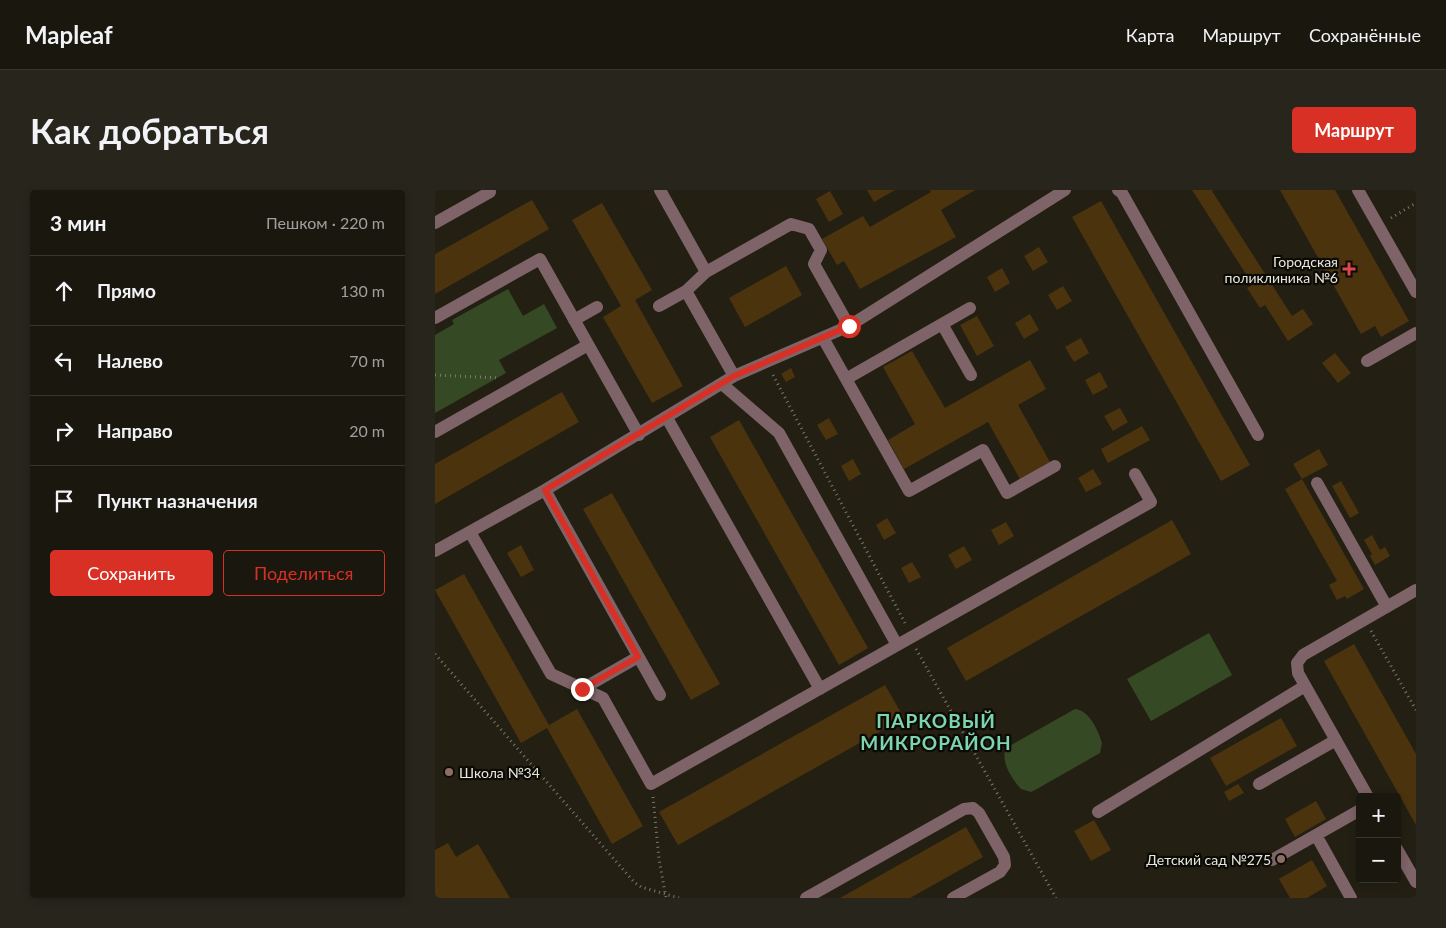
<!DOCTYPE html>
<html lang="ru">
<head>
<meta charset="utf-8">
<style>
	:root { --surface:#1a180e; --page:#27251c; --text:#f1f3f6; --muted:#9fa09e; --line:#38372e; --accent:#d93025 }
	body { margin:0; font-family:Lato,sans-serif; background:var(--page); color:var(--text) }
	.controls { position:absolute; right:15px; bottom:15px; display:grid; overflow:hidden; border-radius:5px; box-shadow:0 2px 8px #0003 }
	.controls button { width:45px; height:45px; display:grid; place-items:center; padding:0; border:0; border-bottom:1px solid var(--line); background:var(--surface); color:var(--text); font:25px sans-serif }
	.stop { position:absolute; width:15px; height:15px; margin:-11px; border:4px solid #d93025; border-radius:50%; background:#fff }
	.stop.end { background:#d93025; border-color:#fff; box-shadow:0 1px 5px #0008 }
	.list { margin:0; padding:0; list-style:none }
	h2 { display:flex; justify-content:space-between; align-items:center; height:65px; margin:0; padding:0 20px; font-size:21px }
	h2 small { font-size:16px; font-weight:400; color:var(--muted) }
	.list li { display:grid; grid-template-columns:32px 1fr auto; gap:15px; align-items:center; box-sizing:border-box; height:70px; padding:0 20px; border-top:1px solid var(--line) }
	.list b { display:block; font-size:19px; white-space:nowrap }
	.list em { font-size:16px; font-style:normal; color:var(--muted) }
	.actions { display:flex; gap:10px; padding:15px 20px }
	.actions a { flex:1; padding:11px 0; border:1px solid var(--accent); border-radius:5px; text-align:center; font-size:18px; color:var(--accent) }
	.actions .main { background:var(--accent); color:#fff }
	.icon { flex:none; width:28px; height:28px; fill:none; stroke:currentColor; stroke-width:2; stroke-linecap:round; stroke-linejoin:round }
	.map { position:relative; flex:none; width:981px; height:708px; overflow:hidden; border-radius:5px }
	header { display:flex; align-items:center; gap:30px; box-sizing:border-box; height:70px; padding:0 25px; background:var(--surface); border-bottom:1px solid var(--line) }
	header strong { font-size:24px }
	nav { display:flex; gap:28px; margin-inline-start:auto; font-size:18px }
	.intro { display:flex; align-items:center; justify-content:space-between; box-sizing:border-box; height:120px; padding:0 30px }
	h1 { margin:0; font-size:35px }
	.button { padding:12px 22px; border-radius:5px; background:var(--accent); color:#fff; font-size:18px; font-weight:700 }
	main { display:flex; gap:30px; padding:0 30px }
	aside { flex:1; background:var(--surface); border-radius:5px; box-shadow:0 2px 8px #0003 }
	.map>svg:first-child { display:block }
</style>
</head>
<body>
<header>
<strong>Mapleaf</strong>
<nav><a>Карта</a><a>Маршрут</a><a>Сохранённые</a></nav>
</header>
<div class="intro"><h1>Как добраться</h1><a class="button">Маршрут</a></div>
<main>
<aside>
<h2>3 мин<small>Пешком · 220 m</small></h2>
<ul class="list">
<li><svg class="icon" aria-label="ahead" viewBox="0 0 24 24"><path d="M12 20V5M6 11l6-6 6 6"/></svg><div><b>Прямо</b></div><em>130 m</em></li>
<li><svg class="icon" aria-label="left" viewBox="0 0 24 24"><path d="M17 20v-9H6M10 6l-5 5 5 5"/></svg><div><b>Налево</b></div><em>70 m</em></li>
<li><svg class="icon" aria-label="right" viewBox="0 0 24 24"><path d="M7 20v-9h11M14 6l5 5-5 5"/></svg><div><b>Направо</b></div><em>20 m</em></li>
<li><svg class="icon" aria-label="arrive" viewBox="0 0 24 24"><path d="M6 21V4h12l-3 4 3 4H6"/></svg><div><b>Пункт назначения</b></div></li>
</ul>
<div class="actions"><a class="main">Сохранить</a><a>Поделиться</a></div>
</aside>
<div class="map">
<svg width="981" height="708" viewBox="0 0 981 708">
	<rect width="100%" height="100%" fill="#232013"/>
	<path fill="#364925" d="M 73,99 L 88,126 L 109,114 L 122,138 L 64,170 L 71,183 L 0,223 L 0,145 L 19,134 L 17,130 Z
		M 774,443 L 797,485 L 716,531 L 692,489 Z
		M 640,519 C 654,520 663,540 667,553 L 665,563 L 600,600 L 596,602 L 586,599 C 577,589 565,571 571,558 Z"/>
	<path fill="#4b330e" d="M 432,0 L 460,0 L 439,12 Z
		M 495,0 L 540,0 L 506,20 L 521,47 L 425,99 L 409,71 L 402,75 L 387,49 L 428,26 L 435,37 L 496,2 Z
		M 757,0 L 779,0 L 777,1 L 857,126 L 868,119 L 878,134 L 853,151 L 830,115 L 825,118 L 812,98 L 818,95 Z
		M 845,0 L 900,0 L 974,131 L 946,147 L 940,136 L 926,144 Z
		M 395,1 L 408,24 L 394,32 L 381,9 Z
		M 97,10 L 114,39 L 0,104 L 0,64 Z
		M 666,11 L 815,275 L 786,291 L 637,27 Z
		M 167,13 L 217,100 L 200,110 L 248,196 L 217,213 L 168,127 L 186,116 L 137,30 Z
		M 604,57 L 613,72 L 598,81 L 589,66 Z
		M 351,76 L 367,105 L 310,137 L 294,108 Z
		M 567,78 L 575,93 L 560,102 L 552,87 Z
		M 628,96 L 637,111 L 622,120 L 613,105 Z
		M 595,124 L 604,140 L 589,149 L 580,133 Z
		M 542,126 L 559,156 L 542,166 L 525,135 Z
		M 646,148 L 654,163 L 639,172 L 630,157 Z
		M 477,161 L 510,218 L 595,170 L 611,199 L 583,215 L 615,272 L 585,289 L 553,232 L 469,279 L 453,250 L 480,234 L 448,177 Z
		M 900,163 L 916,183 L 903,193 L 887,173 Z
		M 356,178 L 360,187 L 351,192 L 346,184 Z
		M 665,182 L 673,197 L 658,205 L 650,190 Z
		M 127,202 L 144,232 L 0,314 L 0,274 Z
		M 685,218 L 693,232 L 678,241 L 669,226 Z
		M 394,228 L 403,244 L 391,250 L 382,235 Z
		M 304,230 L 433,458 L 404,475 L 275,247 Z
		M 707,236 L 715,250 L 673,273 L 666,259 Z
		M 884,259 L 893,275 L 867,289 L 858,274 Z
		M 418,269 L 426,284 L 414,291 L 406,276 Z
		M 658,279 L 667,294 L 651,302 L 643,288 Z
		M 867,289 L 929,399 L 912,409 L 910,406 L 902,410 L 894,395 L 902,391 L 850,299 Z
		M 906,291 L 924,323 L 915,328 L 897,296 Z
		M 177,303 L 285,494 L 256,510 L 148,319 Z
		M 452,328 L 461,343 L 449,350 L 441,335 Z
		M 737,330 L 756,364 L 531,491 L 512,458 Z
		M 571,332 L 579,346 L 564,355 L 556,340 Z
		M 937,345 L 945,360 L 950,357 L 955,366 L 940,375 L 935,366 L 937,364 L 929,350 Z
		M 86,355 L 99,380 L 86,387 L 72,363 Z
		M 529,356 L 537,370 L 521,379 L 513,365 Z
		M 477,372 L 486,387 L 474,393 L 466,378 Z
		M 29,384 L 114,535 L 142,519 L 208,636 L 177,654 L 112,538 L 86,553 L 0,400 Z
		M 919,454 L 981,564 L 981,635 L 889,471 Z
		M 450,495 L 469,528 L 243,655 L 224,622 Z
		M 846,528 L 862,556 L 791,596 L 775,568 Z
		M 803,594 L 809,603 L 794,611 L 789,602 Z
		M 881,611 L 891,629 L 860,647 L 850,629 Z
		M 659,630 L 676,660 L 656,671 L 639,641 Z
		M 531,637 L 548,667 L 475,708 L 405,708 Z
		M 13,653 L 21,667 L 43,654 L 75,708 L 0,708 L 0,660 Z
		M 877,670 L 892,696 L 872,708 L 855,708 L 844,689 Z"/>
	<g fill="none" stroke-linecap="round" stroke-linejoin="round">
		<path stroke="#7b796e" stroke-width="3" stroke-dasharray="1 4" stroke-linecap="butt" d="M 956,28 L 981,13
			M 0,185 L 64,188
			M 338,185 L 471,435
			M 936,441 L 981,520
			M 481,459 L 621,708
			M 0,464 L 199,692 L 206,697 L 244,708
			M 218,607 L 224,669 L 231,708"/>
		<path stroke="#7e6368" stroke-width="12" d="M 225,0 L 271,82 L 251,101 L 299,186
			M 683,0 L 687,3 L 823,245
			M 923,0 L 981,102
			M 0,33 L 55,2
			M 271,82 L 356,34 L 374,39 L 386,60 L 379,74 L 414,136
			M 224,116 L 251,101
			M 0,128 L 105,69 L 204,245
			M 139,130 L 162,117
			M 507,134 L 536,185
			M 388,148 L 474,301 L 548,260 L 572,303 L 620,276
			M 932,171 L 981,143
			M 411,189 L 535,118
			M 287,194 L 344,243 L 462,455
			M 232,228 L 385,499
			M 0,242 L 153,155
			M 882,293 L 952,417
			M 110,300 L 225,505
			M 35,342 L 116,484 L 168,508 L 216,594 L 716,312 L 700,284
			M 0,361 L 110,300 L 299,186 L 414,136 L 630,0
			M 147,499 L 203,467
			M 824,594 L 901,550
			M 933,607 L 863,483 L 862,473 L 868,465 L 981,400
			M 663,622 L 870,496
			M 881,645 L 916,708
			M 962,659 L 981,692
			M 837,670 L 925,620
			M 371,708 L 529,619 L 538,618 L 544,623 L 569,667 L 570,675 L 565,682 L 518,708"/>
	</g>
	<g fill="none" stroke-linecap="round" stroke-linejoin="round">
		<path stroke="#d93025" stroke-width="6" d="M 147,499 L 203,467 L 110,300 L 299,186 L 414,136"/>
	</g>
	<path fill="#e0444e" stroke="#0b0a05" stroke-width="2" d="M911.5 71.5h5v5h5v5h-5v5h-5v-5h-5v-5h5z"/>
	<g fill="#8d6e63" stroke="#0b0a05" stroke-width="2">
		<circle cx="14" cy="582" r="5"/>
		<circle cx="846" cy="669" r="5"/>
	</g>
	<g text-anchor="middle" dominant-baseline="central" stroke-width="4.5" stroke-linejoin="round" paint-order="stroke">
		<g font-size="14" fill="#e8e6de" stroke="#0b0a05" text-anchor="end">
			<text x="903" y="71">Городская<tspan x="903" dy="16">поликлиника №6</tspan></text>
			<text x="24" y="582" text-anchor="start">Школа №34</text>
			<text x="836" y="669">Детский сад №275</text>
		</g>
		<g font-size="19" font-weight="bold" letter-spacing="1" fill="#7dd5b0" stroke="#0b0a05">
			<text x="501" y="530">ПАРКОВЫЙ<tspan x="501" dy="22">МИКРОРАЙОН</tspan></text>
		</g>
	</g>
</svg>
<div class="controls">
<button>+</button>
<button>−</button>
</div>
<div class="stop" style="left:414px;top:136px"></div>
<div class="stop end" style="left:147px;top:499px"></div>
</div>
</main>
</body>
</html>
